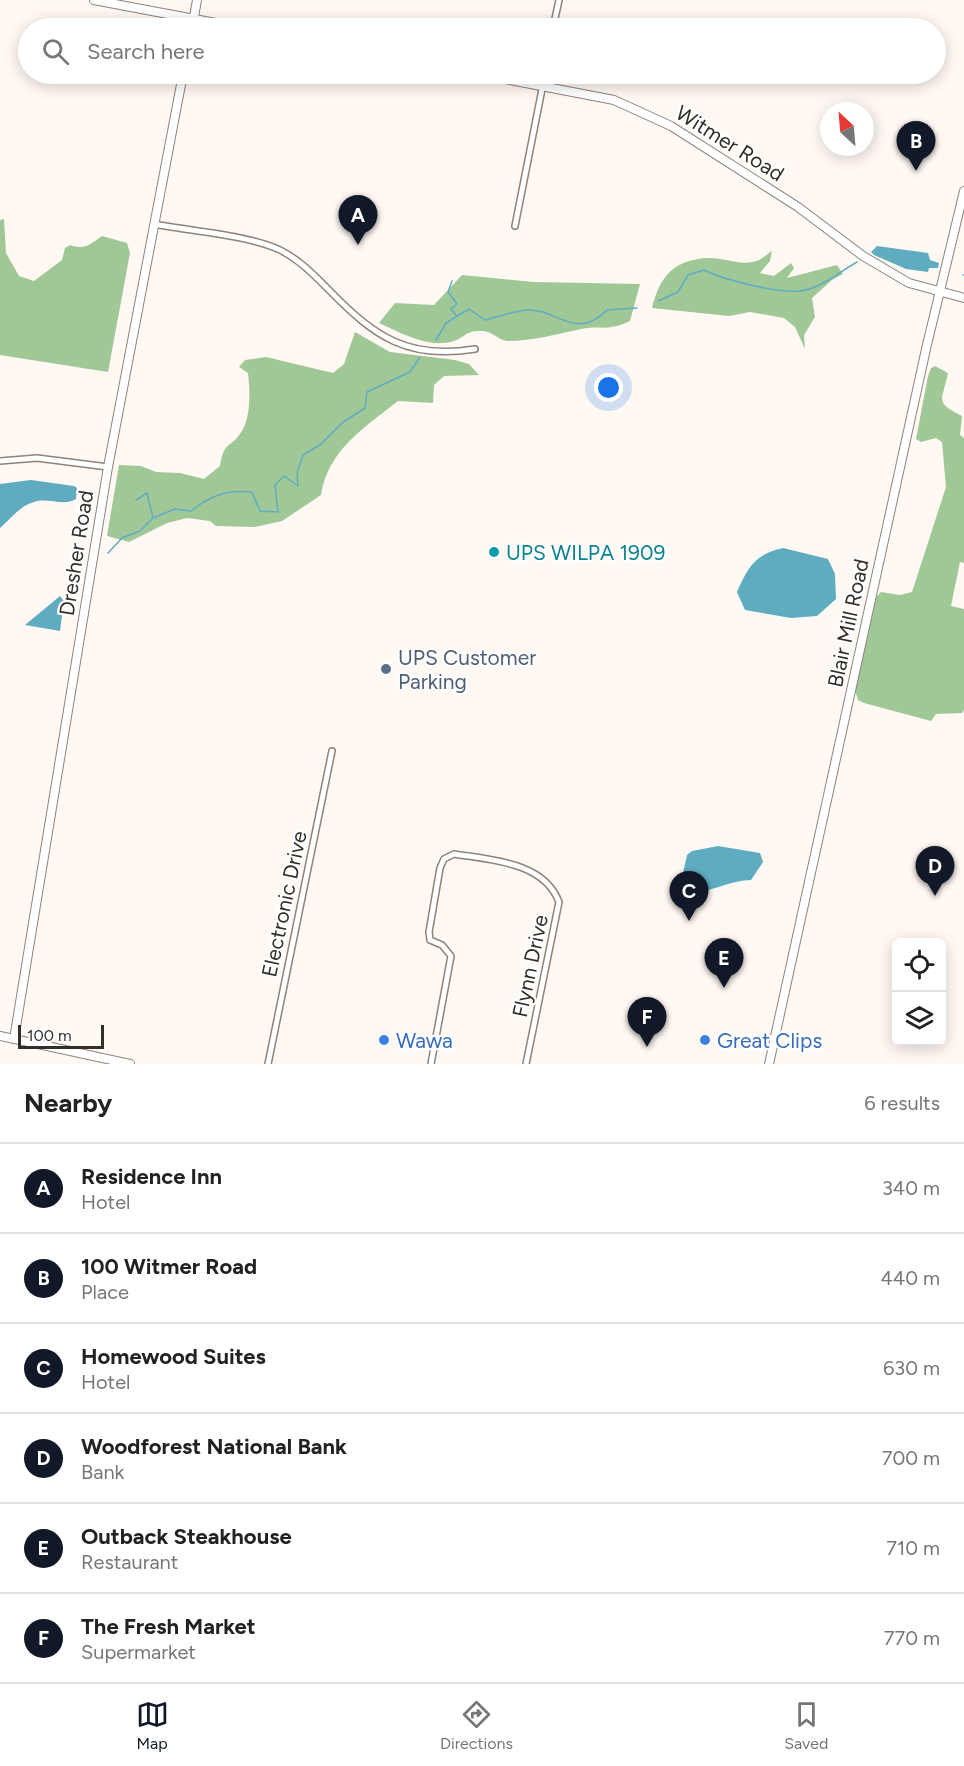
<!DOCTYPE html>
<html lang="en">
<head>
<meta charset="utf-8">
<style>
	:root { --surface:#fff; --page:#f2f2f2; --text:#222; --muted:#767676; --line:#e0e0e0; --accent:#111827 }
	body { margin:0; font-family:Figtree,sans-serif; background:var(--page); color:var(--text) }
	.controls { position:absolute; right:18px; bottom:18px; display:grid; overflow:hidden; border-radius:9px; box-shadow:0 3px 15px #0003 }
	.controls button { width:54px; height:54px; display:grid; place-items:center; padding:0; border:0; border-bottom:2px solid var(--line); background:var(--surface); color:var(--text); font:30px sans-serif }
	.compass { position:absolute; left:820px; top:102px; width:54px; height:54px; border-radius:50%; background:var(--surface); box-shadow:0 3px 15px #0003; rotate:334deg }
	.scale { position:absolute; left:18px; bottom:15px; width:86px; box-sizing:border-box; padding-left:6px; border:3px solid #322e2a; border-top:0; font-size:16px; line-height:21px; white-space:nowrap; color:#322e2a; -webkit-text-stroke:4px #fff; paint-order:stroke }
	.you { position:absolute; left:609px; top:388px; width:21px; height:21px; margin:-15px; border:4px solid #fff; border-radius:50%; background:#1a73e8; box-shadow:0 0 0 9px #1a73e833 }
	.badge { display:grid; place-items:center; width:39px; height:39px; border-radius:50%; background:var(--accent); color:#fff; font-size:20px; font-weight:700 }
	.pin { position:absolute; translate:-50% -50px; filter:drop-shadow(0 2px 3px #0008) }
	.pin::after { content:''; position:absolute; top:32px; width:21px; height:18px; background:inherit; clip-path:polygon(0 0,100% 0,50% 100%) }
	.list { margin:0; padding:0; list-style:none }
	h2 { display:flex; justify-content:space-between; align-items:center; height:78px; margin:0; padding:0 24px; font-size:26px }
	h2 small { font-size:20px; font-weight:400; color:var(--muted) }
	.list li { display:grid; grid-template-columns:39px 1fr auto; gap:18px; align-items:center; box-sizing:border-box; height:90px; padding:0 24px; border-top:2px solid var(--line) }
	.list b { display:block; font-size:22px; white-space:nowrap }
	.list p { margin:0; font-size:20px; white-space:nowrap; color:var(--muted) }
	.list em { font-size:20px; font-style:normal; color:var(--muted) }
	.icon { flex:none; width:33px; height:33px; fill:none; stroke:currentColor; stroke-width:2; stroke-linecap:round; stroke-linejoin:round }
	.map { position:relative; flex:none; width:964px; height:1064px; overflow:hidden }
	.search { position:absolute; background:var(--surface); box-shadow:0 3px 15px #0003; left:18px; right:18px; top:18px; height:66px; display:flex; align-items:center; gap:15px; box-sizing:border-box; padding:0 21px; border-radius:33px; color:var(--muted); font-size:22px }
	.sheet { height:618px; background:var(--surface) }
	nav { display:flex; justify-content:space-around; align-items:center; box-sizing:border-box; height:84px; border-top:2px solid var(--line); background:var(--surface); font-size:16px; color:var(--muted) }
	nav a { display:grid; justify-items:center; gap:3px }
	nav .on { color:var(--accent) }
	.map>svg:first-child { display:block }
</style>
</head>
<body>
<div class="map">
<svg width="964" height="1064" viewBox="0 0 964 1064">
	<rect width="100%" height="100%" fill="#fff8f3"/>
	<path fill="#9fc896" d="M 4,219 L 6,253 L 19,276 L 34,281 L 62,260 L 65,248 L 70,245 C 84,250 90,245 102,236 L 127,243 L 130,253 L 108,372 L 0,355 L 0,220 Z
		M 772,251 L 770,261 L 760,273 L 774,276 L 791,263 L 794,268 L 787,278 L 837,265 L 843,274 L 832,280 L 812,298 L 815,317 L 804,335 L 805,349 L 795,327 L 784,318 L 750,312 L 729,316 L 652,308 C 660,275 675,259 710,258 C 726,258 741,266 756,261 C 762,260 767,254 772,251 Z
		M 462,275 L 534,282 L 640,284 L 630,321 C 607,332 602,325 581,329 C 557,334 533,341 508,341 C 499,341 492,331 483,331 C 466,330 467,336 454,341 C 429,349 401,333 379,323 L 395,303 L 434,305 Z
		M 355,332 L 390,352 L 455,360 L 469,364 L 479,375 L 444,376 L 434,385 L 433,403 L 398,401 C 364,428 328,450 321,495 L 282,521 L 255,527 L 216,526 L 210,521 L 187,518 L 167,523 L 129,542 L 107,536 L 119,465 L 141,466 L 156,472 L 180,473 L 204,479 L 220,466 C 224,440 231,449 242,431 C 251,416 250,390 248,373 L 239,367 L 245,360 L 266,357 L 333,373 L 344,364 Z
		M 935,366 L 948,373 C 942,402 934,402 962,416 L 960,435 L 964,438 L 964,563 L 960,562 L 951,606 L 964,609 L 964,710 L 962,713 L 936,714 L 931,721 L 864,703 L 858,700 L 855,690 L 876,597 L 881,592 L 900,595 L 912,592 L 946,487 L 942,442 L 936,438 L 921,442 L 916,439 L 928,376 L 931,368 Z"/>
	<path fill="#5facc1" d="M 877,246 L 928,253 L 930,260 L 939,263 L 938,268 L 929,268 L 928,272 L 906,269 L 874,255 L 871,252 Z
		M 31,480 L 74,486 L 77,488 L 76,499 C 63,507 48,497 34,502 C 19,506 11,519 0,528 L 0,484 Z
		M 783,548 L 828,559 L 835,574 L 836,599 L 817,616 L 791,618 L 745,610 L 737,592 C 748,567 755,554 783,548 Z
		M 60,596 L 64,601 L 60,631 L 25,625 Z
		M 718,846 L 760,853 L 763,862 L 751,880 C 728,880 703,897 682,892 L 681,882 L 687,855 L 692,851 Z"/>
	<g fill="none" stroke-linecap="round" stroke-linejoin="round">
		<path stroke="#5facc1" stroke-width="1.5" d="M 963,275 L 964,275
			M 452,281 L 448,292 L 457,304 L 451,309 L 456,315
			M 658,301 L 678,292 L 688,275 L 704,270 C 724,280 776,293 799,291 C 819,290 839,272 857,262
			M 436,340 L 446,323 L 469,309 L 485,320 C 498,317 513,311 527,310 C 556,308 576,342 607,310 L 637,308
			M 136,500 L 147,493 L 153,518 L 175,509 L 191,511 C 211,495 227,490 252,492 L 260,511 L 278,512 L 275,485 L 284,476 L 298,486 L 297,473 L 303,455 L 320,445 L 342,423 L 365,408 L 367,392 L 410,372 L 420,357
			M 108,553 L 122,538 L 140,531 L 153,518"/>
		<defs>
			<path id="street" d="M 553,28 L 559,0
				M 154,224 C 190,231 248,235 280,250 C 300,260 314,275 330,291 C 375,337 408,360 475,349
				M 515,226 L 545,74
				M 0,461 L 37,458 L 108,467
				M 268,1064 L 332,751
				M 431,1064 L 451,956 L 442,945 L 430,940 L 429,932 L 440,868 L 444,859 L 454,854 C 492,860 544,862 559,902 L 526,1064"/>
			<path id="secondary" d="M 94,0 L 242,28
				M 192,28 L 197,0
				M 479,74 L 614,100 L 671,126 L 798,207 L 863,256 L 909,283 L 964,298
				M 14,1039 L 108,467 L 183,74
				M 769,1064 L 926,349 L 964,191"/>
			<path id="primary" d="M 0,1036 L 130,1064"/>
		</defs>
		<use href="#street" stroke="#8e837c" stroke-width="8"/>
		<use href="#secondary" stroke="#8e837c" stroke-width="10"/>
		<use href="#primary" stroke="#8e837c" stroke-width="10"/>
		<use href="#street" stroke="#fff" stroke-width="5"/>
		<use href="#secondary" stroke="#fff" stroke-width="8"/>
		<use href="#primary" stroke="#fff" stroke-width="8"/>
	</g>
	<circle fill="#0f9aa8" stroke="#fff" stroke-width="2" cx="494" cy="552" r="6"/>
	<circle fill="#5c6f8a" stroke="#fff" stroke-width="2" cx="386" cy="669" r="6"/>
	<g fill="#3f7fe0" stroke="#fff" stroke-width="2">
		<circle cx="384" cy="1040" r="6"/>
		<circle cx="705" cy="1040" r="6"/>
	</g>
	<g text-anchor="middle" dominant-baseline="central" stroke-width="4.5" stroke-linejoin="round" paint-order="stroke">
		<g font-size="21" fill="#322e2a" stroke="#fff">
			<text transform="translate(730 143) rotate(32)">Witmer Road</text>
			<text transform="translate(76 553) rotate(-81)">Dresher Road</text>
			<text transform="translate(848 623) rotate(-78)">Blair Mill Road</text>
			<text transform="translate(284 904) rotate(-78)">Electronic Drive</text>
			<text transform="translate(530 966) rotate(-78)">Flynn Drive</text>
		</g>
		<g font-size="21" fill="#0d838f" stroke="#fff" text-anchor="start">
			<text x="506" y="552">UPS WILPA 1909</text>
		</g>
		<g font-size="21" fill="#4e5e75" stroke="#fff" text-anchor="start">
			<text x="398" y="657">UPS Customer<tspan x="398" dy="24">Parking</tspan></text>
		</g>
		<g font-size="21" fill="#366cbe" stroke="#fff" text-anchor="start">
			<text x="396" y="1040">Wawa</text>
			<text x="717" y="1040">Great Clips</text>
		</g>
	</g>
</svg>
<div class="controls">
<button><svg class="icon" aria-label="locate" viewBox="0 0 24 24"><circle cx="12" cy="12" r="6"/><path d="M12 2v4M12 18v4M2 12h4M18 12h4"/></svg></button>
<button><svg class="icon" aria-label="layers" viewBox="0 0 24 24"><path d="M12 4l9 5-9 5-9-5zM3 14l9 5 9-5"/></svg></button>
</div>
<svg class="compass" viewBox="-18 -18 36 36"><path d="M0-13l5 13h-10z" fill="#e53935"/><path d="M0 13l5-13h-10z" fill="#767676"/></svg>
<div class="scale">100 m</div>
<div class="you"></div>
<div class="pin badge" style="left:358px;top:245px">A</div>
<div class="pin badge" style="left:916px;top:171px">B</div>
<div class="pin badge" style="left:689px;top:921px">C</div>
<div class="pin badge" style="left:935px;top:896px">D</div>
<div class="pin badge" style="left:724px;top:988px">E</div>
<div class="pin badge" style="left:647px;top:1047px">F</div>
<div class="search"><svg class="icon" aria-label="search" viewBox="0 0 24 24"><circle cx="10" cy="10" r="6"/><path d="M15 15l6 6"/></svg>Search here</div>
</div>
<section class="sheet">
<h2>Nearby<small>6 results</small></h2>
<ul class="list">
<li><span class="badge">A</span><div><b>Residence Inn</b><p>Hotel</p></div><em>340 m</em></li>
<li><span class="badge">B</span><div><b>100 Witmer Road</b><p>Place</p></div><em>440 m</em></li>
<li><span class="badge">C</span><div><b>Homewood Suites</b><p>Hotel</p></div><em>630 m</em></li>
<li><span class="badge">D</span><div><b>Woodforest National Bank</b><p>Bank</p></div><em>700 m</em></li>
<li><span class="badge">E</span><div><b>Outback Steakhouse</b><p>Restaurant</p></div><em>710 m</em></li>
<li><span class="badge">F</span><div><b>The Fresh Market</b><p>Supermarket</p></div><em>770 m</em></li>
</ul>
</section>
<nav>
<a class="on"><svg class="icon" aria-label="map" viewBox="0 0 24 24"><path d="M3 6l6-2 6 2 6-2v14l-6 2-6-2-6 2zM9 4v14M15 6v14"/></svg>Map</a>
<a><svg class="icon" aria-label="directions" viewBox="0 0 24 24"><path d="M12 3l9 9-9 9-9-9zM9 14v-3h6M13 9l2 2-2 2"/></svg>Directions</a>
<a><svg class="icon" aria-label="saved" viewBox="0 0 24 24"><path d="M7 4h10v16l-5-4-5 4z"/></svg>Saved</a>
</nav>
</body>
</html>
